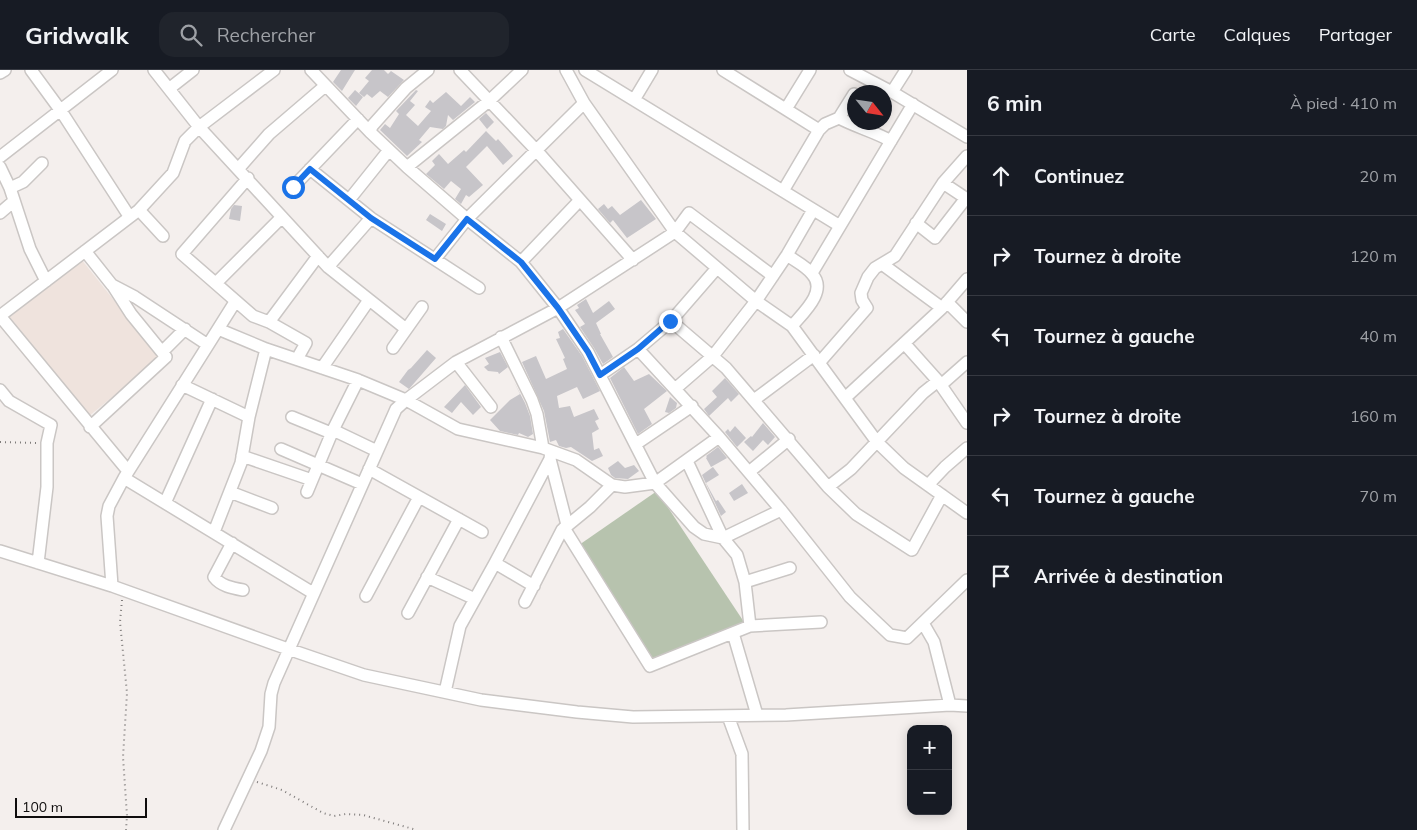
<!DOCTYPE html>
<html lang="fr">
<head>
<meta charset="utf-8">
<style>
	:root { --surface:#171b24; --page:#20242c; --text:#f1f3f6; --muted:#9ea1a6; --line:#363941 }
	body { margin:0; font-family:Mulish,sans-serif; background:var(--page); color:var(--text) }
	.controls { position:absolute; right:15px; bottom:15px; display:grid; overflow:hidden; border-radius:10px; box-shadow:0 2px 12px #0003 }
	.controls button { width:45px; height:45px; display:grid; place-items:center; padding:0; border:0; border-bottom:1px solid var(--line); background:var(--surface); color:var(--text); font:25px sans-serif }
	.compass { position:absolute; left:847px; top:15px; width:45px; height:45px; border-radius:50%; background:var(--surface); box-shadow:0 2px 12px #0003; rotate:120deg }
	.scale { position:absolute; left:15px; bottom:12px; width:132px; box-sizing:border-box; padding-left:5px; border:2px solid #0f0d0d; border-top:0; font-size:14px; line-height:18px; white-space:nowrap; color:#0f0d0d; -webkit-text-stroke:4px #f4efed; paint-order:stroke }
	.stop { position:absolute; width:15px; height:15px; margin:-11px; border:4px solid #1a73e8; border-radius:50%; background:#fff }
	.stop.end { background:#1a73e8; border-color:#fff; box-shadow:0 1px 5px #0008 }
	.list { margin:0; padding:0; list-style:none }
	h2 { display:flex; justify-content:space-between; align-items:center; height:65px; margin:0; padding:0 20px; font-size:21px }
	h2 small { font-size:16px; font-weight:400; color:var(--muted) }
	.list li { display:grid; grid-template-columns:32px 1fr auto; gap:15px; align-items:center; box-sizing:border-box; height:80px; padding:0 20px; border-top:1px solid var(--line) }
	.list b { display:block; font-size:19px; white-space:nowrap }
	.list em { font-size:16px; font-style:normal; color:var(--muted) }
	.icon { flex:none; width:28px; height:28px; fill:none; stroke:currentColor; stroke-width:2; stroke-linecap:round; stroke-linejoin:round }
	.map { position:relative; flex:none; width:967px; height:760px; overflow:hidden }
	header { display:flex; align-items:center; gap:30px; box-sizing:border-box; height:70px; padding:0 25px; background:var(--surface); border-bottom:1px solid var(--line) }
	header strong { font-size:24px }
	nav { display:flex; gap:28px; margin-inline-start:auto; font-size:18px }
	.search { width:350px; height:45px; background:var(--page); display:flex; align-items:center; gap:12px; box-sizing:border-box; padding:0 18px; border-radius:15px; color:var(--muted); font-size:19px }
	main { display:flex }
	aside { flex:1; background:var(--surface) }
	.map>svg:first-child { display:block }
</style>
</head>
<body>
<header>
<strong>Gridwalk</strong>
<div class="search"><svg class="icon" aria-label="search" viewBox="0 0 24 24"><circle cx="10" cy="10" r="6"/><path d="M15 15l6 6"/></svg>Rechercher</div>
<nav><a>Carte</a><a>Calques</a><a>Partager</a></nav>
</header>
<main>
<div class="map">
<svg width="967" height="760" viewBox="0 0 967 760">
	<rect width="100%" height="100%" fill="#f4efed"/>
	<path fill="#efe3dd" d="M 81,189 L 160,288 L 89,346 L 10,247 Z"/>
	<path fill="#b7c3ae" d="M 657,421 L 746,555 L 650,592 L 579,475 Z"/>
	<path fill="#c7c5c9" d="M 341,0 L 355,0 L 342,21 L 333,12 Z
		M 372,0 L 384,0 L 388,4 L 391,1 L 404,10 L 388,27 L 380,21 L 372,28 L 367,24 L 364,27 L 359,23 L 369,11 L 365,8 Z
		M 355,20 L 363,27 L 356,36 L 348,28 Z
		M 416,20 L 418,21 L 410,31 L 415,35 L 406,45 L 418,56 L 431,41 L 425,37 L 430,30 L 433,33 L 446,22 L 461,36 L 470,27 L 475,32 L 453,50 L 448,45 L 446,56 L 443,59 L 430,57 L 419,70 L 422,72 L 407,86 L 380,60 L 385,54 L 390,58 L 399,44 L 396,41 Z
		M 486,43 L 494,52 L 487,59 L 479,49 Z
		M 486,61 L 496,71 L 498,69 L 513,86 L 503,95 L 487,76 L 466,97 L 483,115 L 469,127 L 466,125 L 461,134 L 455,129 L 461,119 L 451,111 L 444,119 L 426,104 L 435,95 L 432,91 L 439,84 L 448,94 L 464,80 L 466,82 Z
		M 641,130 L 656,149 L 627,168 L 613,150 L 610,153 L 598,139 L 604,134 L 608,139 L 612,136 L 620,145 Z
		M 234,135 L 242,136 L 240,151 L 229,149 L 231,139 Z
		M 430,144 L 446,154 L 442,161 L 426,150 Z
		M 586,229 L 593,243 L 609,231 L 615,239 L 596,253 L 601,264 L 600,264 L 613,287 L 603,294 L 594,278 L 580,257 L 585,254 L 575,240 L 579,238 L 577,235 Z
		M 563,259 L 582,286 L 600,321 L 583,329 L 577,317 L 557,326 L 559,338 L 570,336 L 574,347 L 594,339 L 599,349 L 595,351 L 599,359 L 592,363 L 594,380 L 599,378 L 603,386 L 592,391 L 571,377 L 566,378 L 559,376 L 556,370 L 550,372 L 544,341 L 522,292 L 536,286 L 546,309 L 567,299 L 563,289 L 565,288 L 556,269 L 560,268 L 558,262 Z
		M 427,280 L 436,288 L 409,319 L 399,312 L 408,300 L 411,298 Z
		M 500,282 L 508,297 L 499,304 L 498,302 L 488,301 L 484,297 L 489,294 L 485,288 Z
		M 624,297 L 634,311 L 649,304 L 667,321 L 644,339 L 652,354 L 638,364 L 610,308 Z
		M 725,308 L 739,324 L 731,332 L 728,328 L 709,346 L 704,339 L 717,327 L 712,321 Z
		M 514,312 L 525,333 L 530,346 L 533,364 L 528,367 L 519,363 L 518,365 L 500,361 L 490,350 L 510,330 L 520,324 Z
		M 465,315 L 481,337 L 473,345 L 461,332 L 452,343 L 444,337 Z
		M 670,327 L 677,333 L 676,338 L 669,343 L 665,342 Z
		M 763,353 L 775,367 L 768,375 L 763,370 L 753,381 L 744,372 L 751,366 L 752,367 Z
		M 735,356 L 746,368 L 737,377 L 725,362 L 728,359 L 730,362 Z
		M 718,377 L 727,388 L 711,397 L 706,388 L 707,387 L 706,386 Z
		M 618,391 L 625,398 L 634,395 L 639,401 L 628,409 L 615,408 L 611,405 L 608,398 Z
		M 713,397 L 719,405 L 706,413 L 716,431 L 718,430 L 726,442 L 721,446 L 702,405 Z
		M 742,414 L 748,423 L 734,431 L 729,423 Z"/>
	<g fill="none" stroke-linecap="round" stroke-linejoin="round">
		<defs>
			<path id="minor" d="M 31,0 L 61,41 L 129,146
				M 154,0 L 199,57 L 328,197 L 406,259
				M 311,0 L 370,62 L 407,97 L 467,149 L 521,192 L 558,238 L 588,282 L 655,413 L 694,457 L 704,464 L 723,468 L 781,440
				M 460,0 L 536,80 L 633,190
				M 566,0 L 584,33 L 675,162 L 756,231 L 792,256 L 877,372 L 904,398 L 967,443
				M 585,0 L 840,156
				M 723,0 L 819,60
				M 850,0 L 892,22 L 967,67
				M 0,3 L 5,0
				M 170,18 L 193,0
				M 892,22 L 906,0
				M 634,30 L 652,0
				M 786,39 L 810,0
				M 839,48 C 856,57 875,62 891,71
				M 370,62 L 372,56 L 406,18 L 428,0
				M 0,87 L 112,0
				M 0,97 L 10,118 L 30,179 L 46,211
				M 407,97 L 489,31 L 522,0
				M 239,98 L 269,64 L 325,16
				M 310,99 L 371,148 L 479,218
				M 248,108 L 182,184 L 253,246 L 269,252 L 306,273 L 297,289
				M 943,113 L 967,129
				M 293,117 L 358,49
				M 10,118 L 23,112 L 42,93
				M 783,121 L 819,60 L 825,54 L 839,48 L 854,24
				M 349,130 L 389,80
				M 139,140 L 163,166
				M 0,143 L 14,131
				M 916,153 L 935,168 L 966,128
				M 85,181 L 112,215 L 135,227 L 208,275 L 235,232
				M 787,185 C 795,191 806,196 812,204 C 828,221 803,243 792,256
				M 435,189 L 467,149 L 584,33
				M 521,192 L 580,130
				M 882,194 L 942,238
				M 328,197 L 371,148
				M 812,203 L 913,34
				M 216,213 L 282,147
				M 947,232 L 967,252
				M 0,246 L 139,140 L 173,103 L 185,71 L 199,57 L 274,0
				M 0,246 L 128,401
				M 671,251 L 726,298 L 828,417 L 856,444 L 912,480 L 942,425
				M 269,252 L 318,186
				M 218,259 L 266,279 L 358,310 L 406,330 L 458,359 L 543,378 L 576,390 L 612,415 L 625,417 L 655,413 L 719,367
				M 501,267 L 532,330 L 537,344 L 543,378
				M 904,273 L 938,311 L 967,353
				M 393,278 L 422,237
				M 638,279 L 719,367 L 781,440 L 850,527 L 890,565 L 907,568 L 967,510
				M 162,282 L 185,259
				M 456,292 L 491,337
				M 819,293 L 867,238 L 862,230 L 861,223 L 868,207 L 875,198 L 895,186 L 943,113 L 967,86
				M 322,298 L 369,230
				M 600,305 L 638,279 L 671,251 L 717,198
				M 182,315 L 249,347
				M 941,315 L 967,292
				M 675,319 L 713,286 L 756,231 L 787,185 L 813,140
				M 0,320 L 9,331 L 51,355 L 47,373 L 47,417 L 38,493
				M 845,328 L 942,238 L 967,209
				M 754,330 L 814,285
				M 292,347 L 331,363
				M 90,357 L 166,287 L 131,244 L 113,216
				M 333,360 L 377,381
				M 636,374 L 692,336
				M 281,379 L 362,414
				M 242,386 L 312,410
				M 550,389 L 567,455
				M 687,391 L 723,468 L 737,485 L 745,512 L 750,556
				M 369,399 L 482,462
				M 749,402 L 789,369
				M 124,408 L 313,523
				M 928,415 L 945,397 L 967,378
				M 828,417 L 851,399 L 923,323 L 938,311
				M 230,422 L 272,438
				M 307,422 L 333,360 L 358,310
				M 165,433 L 212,329
				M 564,458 L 650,596 L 750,556 L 821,552
				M 214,462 L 241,393 L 249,347 L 266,279
				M 232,473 L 214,507 C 221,516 232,518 243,520
				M 0,481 L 112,516 L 288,579 L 364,605 L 481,630 L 577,642 L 633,647 L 786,645 L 950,635 L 967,636
				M 495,493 L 534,516
				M 427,507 L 475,529
				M 745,512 L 790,498
				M 112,516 L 107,446 L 109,436 L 124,408 L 208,275
				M 366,526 L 419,427
				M 525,532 L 562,460 L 590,437 L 612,415
				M 408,543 L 459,449
				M 923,553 L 934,572 L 950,635
				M 733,563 L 757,645
				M 445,622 L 460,556 L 495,493 L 550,389 L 551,381
				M 728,646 L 742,684 L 743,760
				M 224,760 L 261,681 L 269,657 L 271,624 L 274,613 L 396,339 L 406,330 L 456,292 L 558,238 L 675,162 L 689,143 L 773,206"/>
		</defs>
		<use href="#minor" stroke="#cac6c4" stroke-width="14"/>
		<path stroke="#7e7b7a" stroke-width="2" stroke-dasharray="1 4" stroke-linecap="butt" d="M 0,372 L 38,373
			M 122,530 L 120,552 L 127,623 L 123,687 L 127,746 L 126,760
			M 257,712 L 282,720 L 323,743 L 334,746 L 346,744 L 363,745 L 417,760"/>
		<use href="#minor" stroke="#fff" stroke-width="11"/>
	</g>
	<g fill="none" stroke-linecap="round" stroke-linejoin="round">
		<path stroke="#1a73e8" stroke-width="6" d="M 293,117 L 310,99 L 371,148 L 435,189 L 467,149 L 521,192 L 558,238 L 588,282 L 600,305 L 638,279 L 670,251"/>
	</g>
</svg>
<div class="controls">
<button>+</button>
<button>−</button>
</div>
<svg class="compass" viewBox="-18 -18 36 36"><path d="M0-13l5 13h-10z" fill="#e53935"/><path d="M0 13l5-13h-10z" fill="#9ea1a6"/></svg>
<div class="scale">100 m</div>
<div class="stop" style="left:293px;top:117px"></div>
<div class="stop end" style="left:670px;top:251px"></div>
</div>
<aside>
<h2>6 min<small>À pied · 410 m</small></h2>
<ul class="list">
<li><svg class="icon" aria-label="ahead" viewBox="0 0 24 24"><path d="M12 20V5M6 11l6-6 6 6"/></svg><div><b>Continuez</b></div><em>20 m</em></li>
<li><svg class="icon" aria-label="right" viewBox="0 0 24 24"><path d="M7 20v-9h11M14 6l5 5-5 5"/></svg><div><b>Tournez à droite</b></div><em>120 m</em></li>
<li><svg class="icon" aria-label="left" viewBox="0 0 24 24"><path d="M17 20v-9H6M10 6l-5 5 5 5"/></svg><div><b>Tournez à gauche</b></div><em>40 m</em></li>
<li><svg class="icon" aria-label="right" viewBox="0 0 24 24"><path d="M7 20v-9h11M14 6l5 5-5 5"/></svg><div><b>Tournez à droite</b></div><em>160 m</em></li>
<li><svg class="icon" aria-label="left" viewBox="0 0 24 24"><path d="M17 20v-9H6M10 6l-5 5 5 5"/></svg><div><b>Tournez à gauche</b></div><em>70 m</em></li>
<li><svg class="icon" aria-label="arrive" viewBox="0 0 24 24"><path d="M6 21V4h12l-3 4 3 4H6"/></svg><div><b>Arrivée à destination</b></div></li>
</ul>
</aside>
</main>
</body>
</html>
